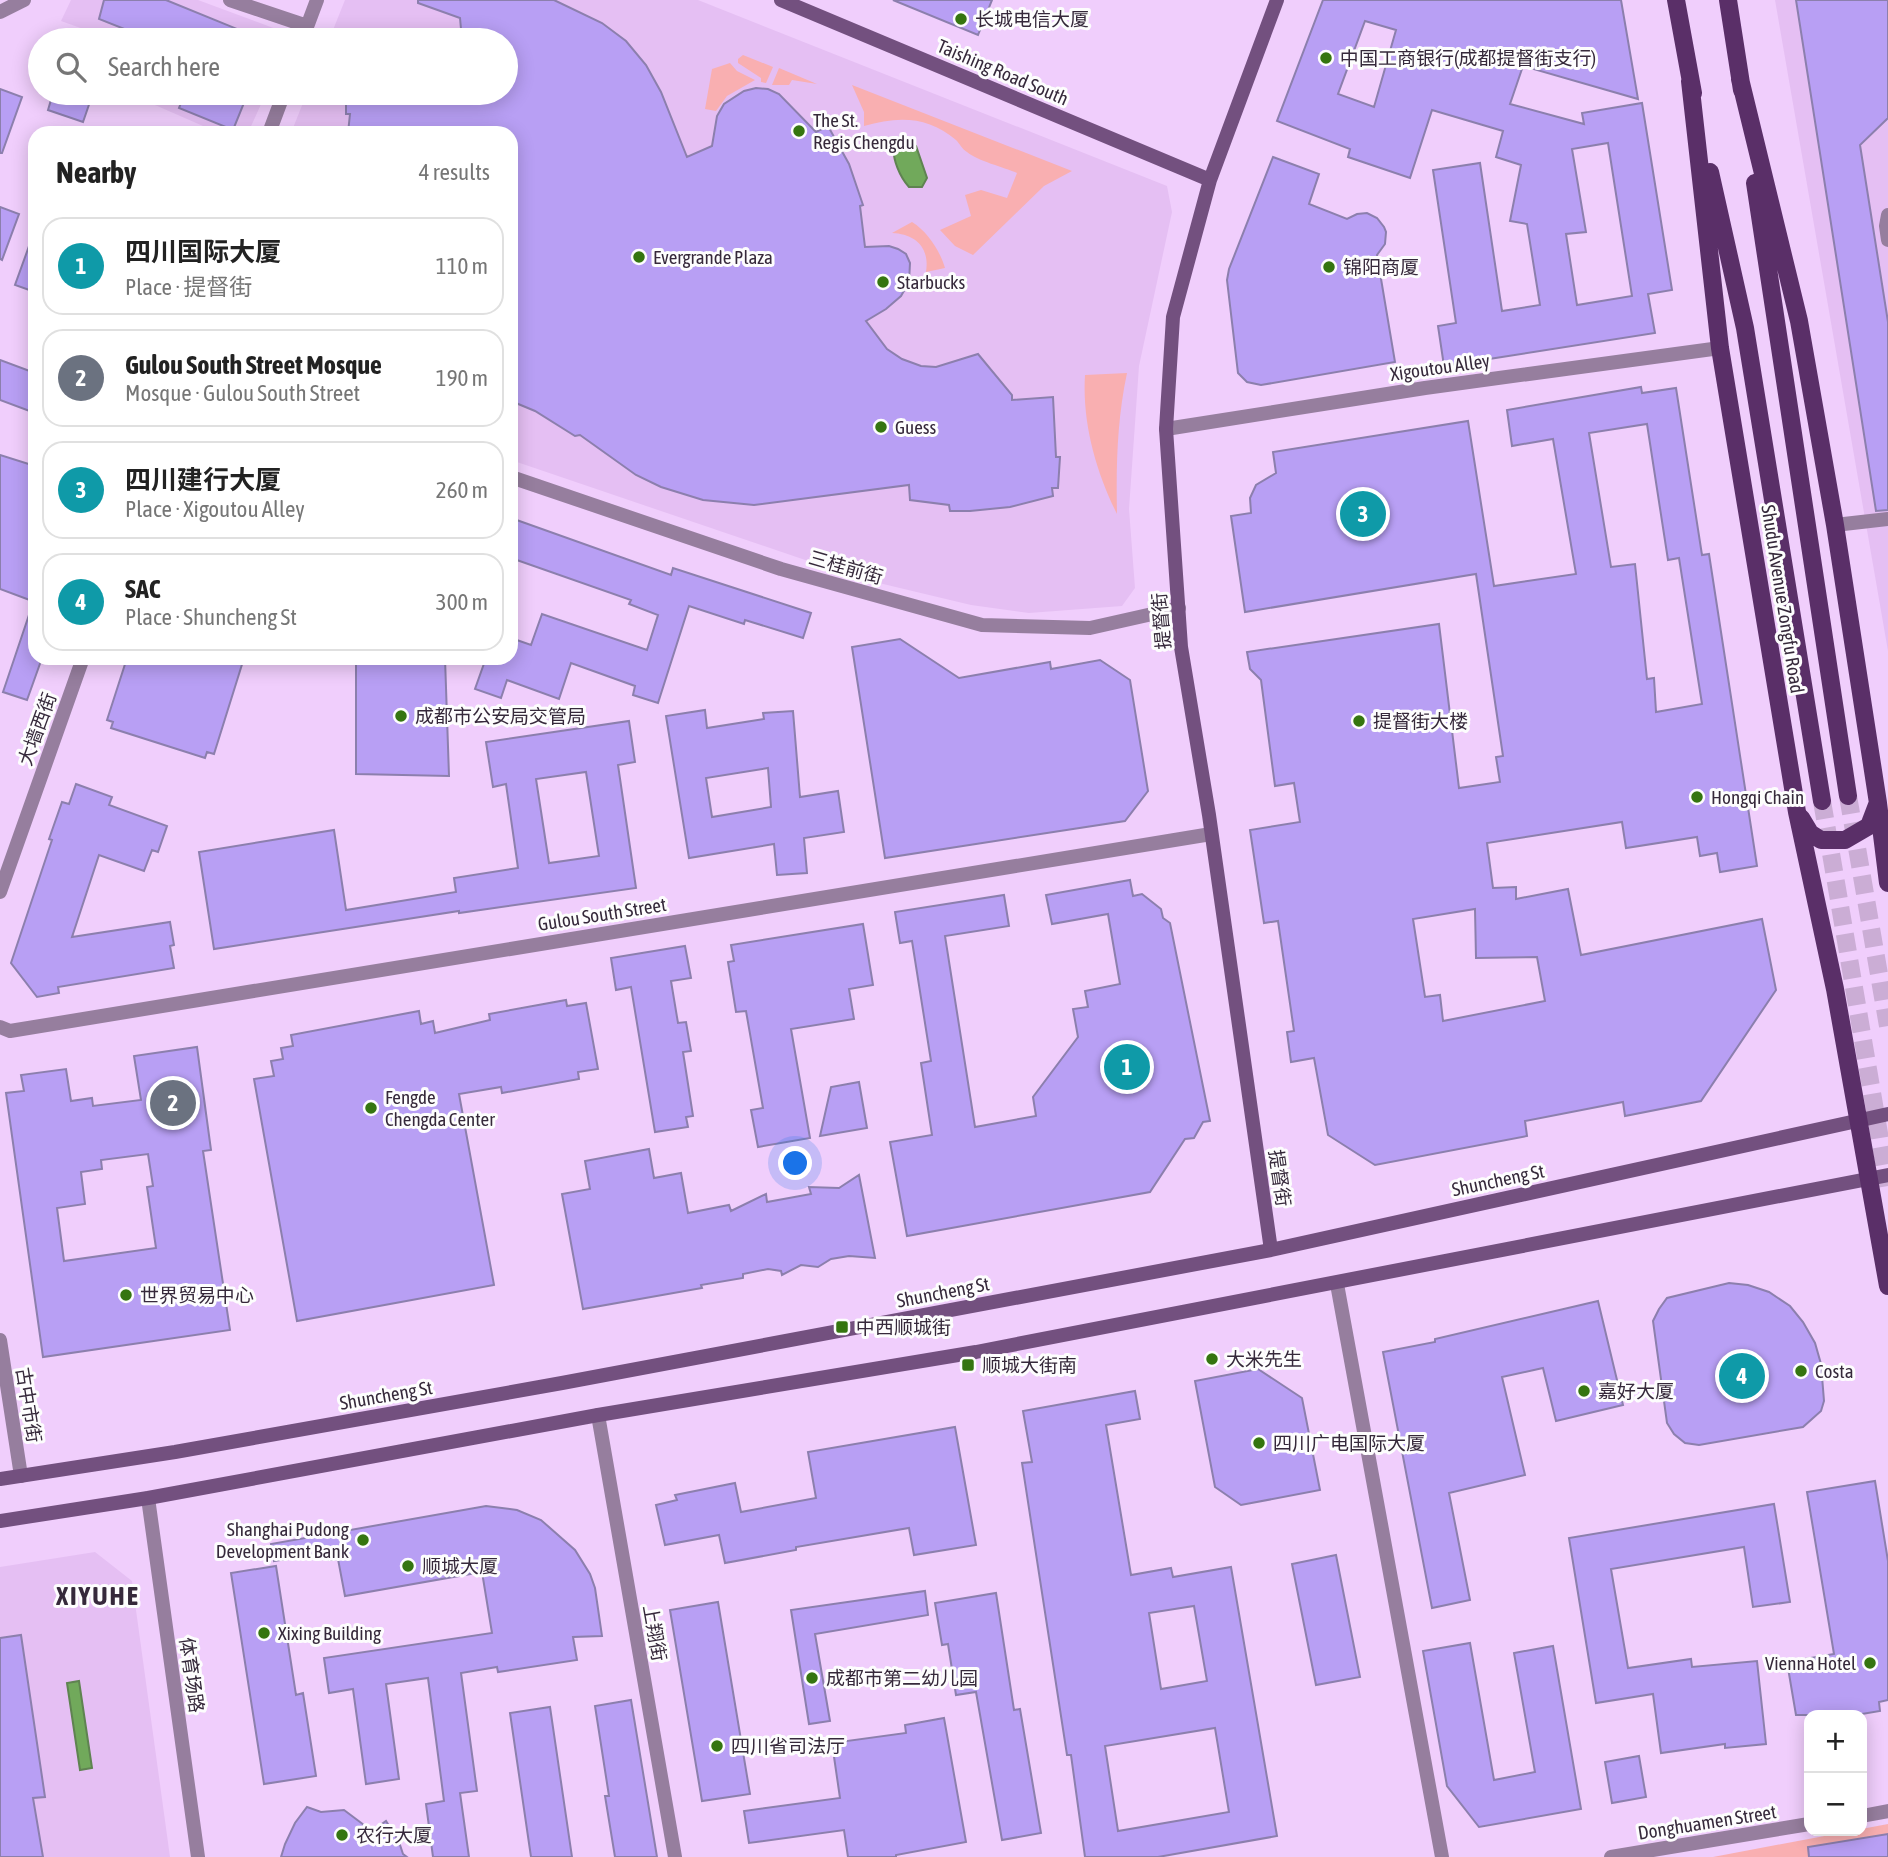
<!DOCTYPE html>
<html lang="en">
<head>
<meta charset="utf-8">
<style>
	:root { --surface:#fff; --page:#f2f2f2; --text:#222; --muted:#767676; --line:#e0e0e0; --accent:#357510 }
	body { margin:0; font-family:"Asap Condensed","Noto Sans SC",sans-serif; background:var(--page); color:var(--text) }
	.controls { position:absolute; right:21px; bottom:21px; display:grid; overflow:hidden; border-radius:14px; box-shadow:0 4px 18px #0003 }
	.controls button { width:63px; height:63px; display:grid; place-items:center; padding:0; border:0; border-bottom:2px solid var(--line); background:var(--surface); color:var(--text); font:35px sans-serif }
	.you { position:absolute; left:796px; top:1164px; width:24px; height:24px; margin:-18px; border:5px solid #fff; border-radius:50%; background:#1a73e8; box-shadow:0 0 0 10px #1a73e833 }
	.badge { display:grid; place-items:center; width:46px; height:46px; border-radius:50%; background:var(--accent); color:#fff; font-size:23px; font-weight:700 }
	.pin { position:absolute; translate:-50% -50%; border:4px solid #fff; box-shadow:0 2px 7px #0006 }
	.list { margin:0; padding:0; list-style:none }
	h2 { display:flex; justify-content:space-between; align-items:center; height:91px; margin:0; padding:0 28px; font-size:30px }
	h2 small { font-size:23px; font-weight:400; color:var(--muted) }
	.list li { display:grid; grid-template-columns:46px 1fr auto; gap:21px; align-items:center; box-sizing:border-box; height:98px; margin:0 14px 14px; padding:0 14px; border:2px solid var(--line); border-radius:21px }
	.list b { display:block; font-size:26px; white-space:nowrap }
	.list p { margin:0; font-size:23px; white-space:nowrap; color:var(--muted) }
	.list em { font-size:23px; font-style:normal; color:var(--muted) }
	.icon { flex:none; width:38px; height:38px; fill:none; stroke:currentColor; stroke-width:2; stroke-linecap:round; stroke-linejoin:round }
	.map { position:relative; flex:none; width:1888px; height:1857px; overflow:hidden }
	.search { position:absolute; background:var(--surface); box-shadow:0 4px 18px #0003; left:28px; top:28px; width:490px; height:77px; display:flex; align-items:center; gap:18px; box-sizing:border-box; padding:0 24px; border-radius:38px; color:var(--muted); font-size:26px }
	.panel { position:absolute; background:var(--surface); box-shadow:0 4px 18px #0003; left:28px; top:126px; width:490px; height:539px; border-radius:21px }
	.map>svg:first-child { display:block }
</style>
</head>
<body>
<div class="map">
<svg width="1888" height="1857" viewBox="0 0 1888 1857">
	<rect width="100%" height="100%" fill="#f0cefc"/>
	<path fill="#e5bff3" d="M 71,0 L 198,0 L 292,35 L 290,40 L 114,40 L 61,21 Z
		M 345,0 L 698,0 L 1167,186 L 1172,212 L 1139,366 L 1129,509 L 1135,588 L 1122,606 L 1029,613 L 971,605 L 858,578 L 511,460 L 511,133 L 291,133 L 307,93 L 506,93 L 506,40 L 329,40 Z
		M 1775,0 L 1888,0 L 1888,651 Z
		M 159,93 L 266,93 L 248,133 L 219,133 L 155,105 Z
		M 95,1552 L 132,1581 L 170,1857 L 0,1857 L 0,1567 Z"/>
	<path fill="#f9afb1" d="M 743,55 L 773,67 L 766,83 L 761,82 L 761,78 L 738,63 L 738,59 Z
		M 730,63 L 737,71 L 755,80 L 727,96 L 716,111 L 705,109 L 712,69 Z
		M 779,68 L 817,84 L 792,80 L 789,85 L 772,85 Z
		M 852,85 L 1072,171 L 1044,186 L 973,255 L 955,246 L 940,230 L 971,216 L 965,195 L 981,190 L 1007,198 L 1017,173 C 1003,167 978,161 967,152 C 962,149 960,144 956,140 C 928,116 898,116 864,126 L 864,112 Z
		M 912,222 C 928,232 940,251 945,268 L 926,272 C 930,247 915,234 892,233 Z
		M 1127,373 C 1117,420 1116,466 1117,514 C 1096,472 1082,423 1085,375 Z
		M 1888,1824 L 1888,1857 L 1713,1857 Z"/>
	<path fill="#71a95b" stroke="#5f8351" stroke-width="2" d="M 905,140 L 916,146 L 927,178 L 922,187 L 909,187 C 900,177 892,159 894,146 Z
		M 79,1681 L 92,1768 L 80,1770 L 67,1683 Z"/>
	<path fill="#b89ff4" stroke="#8c7fad" stroke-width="2" fill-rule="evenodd" d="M 104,0 L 166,0 L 264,40 L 152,40 L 99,19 Z
		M 418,0 L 554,0 L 602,23 L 626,41 L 646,65 L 661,92 L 687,157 L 712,146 L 717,116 L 724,104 L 744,91 L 756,88 L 768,89 L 779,94 L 816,132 L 828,126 L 849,164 L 863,205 L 860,206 L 865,247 L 889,246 L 898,249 L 906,254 L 910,263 L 909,282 L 901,296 L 886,309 L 866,321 L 887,349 L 902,359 L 921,366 L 936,367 L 978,354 L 1012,395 L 1012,400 L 1053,397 L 1056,457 L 1060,457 L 1058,488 L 1052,488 L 1053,496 L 1010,507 L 970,511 L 950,511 L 949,505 L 910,500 L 909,485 L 754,505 L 703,500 L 661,487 L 636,475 L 580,435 L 575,436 L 535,411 L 511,401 L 511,133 L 348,133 L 350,114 L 346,114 L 346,93 L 506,93 L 506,40 L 462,40 L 460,18 L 418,3 Z
		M 893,0 L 992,0 L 978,35 Z
		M 1323,0 L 1621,0 L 1638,99 L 1523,66 L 1510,104 L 1584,124 L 1582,113 L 1642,103 L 1672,290 L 1648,294 L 1655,333 L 1444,366 L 1438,326 L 1456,323 L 1433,170 L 1480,163 L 1502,311 L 1540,305 L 1527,224 L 1510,221 L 1521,165 L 1496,157 L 1503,131 L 1432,110 L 1410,178 L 1348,157 L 1350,149 L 1277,121 ZM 1365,21 L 1396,30 L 1374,107 L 1338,94 ZM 1608,143 L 1632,296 L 1577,305 L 1566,234 L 1586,232 L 1572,149 Z
		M 1796,0 L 1888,0 L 1888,118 L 1860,145 L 1888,322 L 1888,510 L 1876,511 Z
		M 0,89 L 22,97 L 2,153 L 0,153 Z
		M 53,93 L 93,93 L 83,122 L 48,110 Z
		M 185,93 L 248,93 L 233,130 L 179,108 Z
		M 1273,157 L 1319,174 L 1309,204 L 1347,219 L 1357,214 L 1367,213 L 1377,218 L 1384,227 L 1386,232 L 1385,244 L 1377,255 L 1395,362 L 1261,385 L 1247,382 L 1238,373 L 1227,280 L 1229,269 Z
		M 0,207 L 19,214 L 2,260 L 0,259 Z
		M 33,235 L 35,236 L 35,292 L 15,285 Z
		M 0,360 L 35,373 L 35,413 L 0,400 Z
		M 1641,387 L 1642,393 L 1676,388 L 1702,555 L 1709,554 L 1757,866 L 1720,872 L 1717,853 L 1700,856 L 1697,837 L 1626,848 L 1622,822 L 1487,843 L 1493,888 L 1516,887 L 1516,899 L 1568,889 L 1581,955 L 1762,919 L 1776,990 L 1701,1101 L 1625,1116 L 1623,1102 L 1525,1121 L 1527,1136 L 1375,1165 L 1328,1135 L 1314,1058 L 1291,1062 L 1287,1032 L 1294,1031 L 1278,921 L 1264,923 L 1250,830 L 1300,822 L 1294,783 L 1275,786 L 1261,680 L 1250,669 L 1247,652 L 1439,624 L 1459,788 L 1500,782 L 1496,757 L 1503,756 L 1476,574 L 1245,612 L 1231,516 L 1251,513 L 1250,498 L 1256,485 L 1276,473 L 1273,452 L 1468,421 L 1494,586 L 1576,574 L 1553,439 L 1512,446 L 1507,410 ZM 1647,424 L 1668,560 L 1679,558 L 1702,704 L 1656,712 L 1654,678 L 1647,679 L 1635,564 L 1611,567 L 1589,433 ZM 1475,909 L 1476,958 L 1537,957 L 1545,1001 L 1443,1021 L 1440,995 L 1425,997 L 1413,919 Z
		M 0,455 L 35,466 L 35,602 L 0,589 Z
		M 511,518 L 671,575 L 673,568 L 811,613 L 803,638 L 745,620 L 744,624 L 689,606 L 658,703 L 633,695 L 635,686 L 571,663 L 559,699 L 507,680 L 501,698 L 475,689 L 486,658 L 511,658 L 511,638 L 531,645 L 542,614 L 647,650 L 658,615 L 629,604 L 631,600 L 511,558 Z
		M 32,606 L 35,606 L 35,658 L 42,658 L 27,700 L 3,692 Z
		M 900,639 L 959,678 L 1050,662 L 1051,669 L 1100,660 L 1130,680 L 1148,791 L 1125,821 L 885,858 L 852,647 Z
		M 127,658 L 244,658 L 214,754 L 207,752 L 205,758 L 111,728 L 113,722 L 107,720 Z
		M 356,658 L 445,658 L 449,776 L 356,774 Z
		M 705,710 L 707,728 L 764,719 L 763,713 L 793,711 L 800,797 L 838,791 L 844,832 L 804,838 L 807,873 L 777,875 L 774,844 L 689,858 L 666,716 ZM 768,768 L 771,807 L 712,817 L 706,778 Z
		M 629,721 L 635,762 L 618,765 L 636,888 L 459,913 L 459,911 L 214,949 L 199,852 L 334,830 L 346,910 L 456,892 L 454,878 L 518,868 L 506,784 L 493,787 L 486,742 ZM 586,772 L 599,856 L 549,863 L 536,779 Z
		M 76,784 L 112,797 L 109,805 L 167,826 L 158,852 L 152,850 L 144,871 L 99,855 L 72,937 L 170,922 L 174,945 L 170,946 L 174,968 L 58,987 L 59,993 L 37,997 L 11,963 L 52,840 L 49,839 L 62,802 L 69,804 Z
		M 1130,880 L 1133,896 L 1142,894 L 1161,909 L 1163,918 L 1170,923 L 1210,1121 L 1203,1122 L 1194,1138 L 1185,1139 L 1150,1192 L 907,1236 L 890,1142 L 932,1135 L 921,1063 L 931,1061 L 912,941 L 900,943 L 895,912 L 1004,895 L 1009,926 L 945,936 L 975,1127 L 1036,1116 L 1033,1097 L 1078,1037 L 1073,1009 L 1088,1007 L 1085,991 L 1120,984 L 1108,914 L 1052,924 L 1046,895 Z
		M 863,924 L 873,985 L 849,989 L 854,1019 L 791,1029 L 810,1138 L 758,1147 L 751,1110 L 763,1108 L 746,1011 L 736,1012 L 728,962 L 734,961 L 731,945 Z
		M 685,946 L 691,978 L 671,981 L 678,1023 L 686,1022 L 691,1051 L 683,1052 L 693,1116 L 686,1117 L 688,1127 L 655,1132 L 631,987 L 616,990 L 611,958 Z
		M 566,1000 L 567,1006 L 586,1003 L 598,1069 L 578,1072 L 579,1079 L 502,1093 L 501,1087 L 459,1094 L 494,1285 L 297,1321 L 254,1079 L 274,1076 L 271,1061 L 283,1059 L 281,1048 L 293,1046 L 291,1035 L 419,1011 L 421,1024 L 433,1021 L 435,1033 L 490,1020 L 489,1014 Z
		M 197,1047 L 211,1150 L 203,1151 L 230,1330 L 43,1357 L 6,1093 L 24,1091 L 21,1075 L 66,1069 L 71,1101 L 92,1098 L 93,1106 L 141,1100 L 134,1056 ZM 148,1154 L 153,1186 L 147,1187 L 156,1248 L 64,1261 L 57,1208 L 85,1204 L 81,1172 L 102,1169 L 101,1160 Z
		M 859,1082 L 867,1128 L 820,1136 L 831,1087 Z
		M 649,1149 L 654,1178 L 681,1173 L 688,1213 L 729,1205 L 731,1211 L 766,1194 L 767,1202 L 811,1194 L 809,1187 L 839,1188 L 859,1175 L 875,1258 L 849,1256 L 831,1259 L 818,1267 L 801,1265 L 782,1275 L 781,1271 L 768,1269 L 743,1274 L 743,1278 L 701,1285 L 702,1288 L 583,1309 L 562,1194 L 590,1189 L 585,1161 Z
		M 1729,1283 L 1748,1285 L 1769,1292 L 1790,1306 L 1803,1322 L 1815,1343 L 1821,1364 L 1824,1401 L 1821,1411 L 1803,1427 L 1699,1445 L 1685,1443 L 1674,1434 L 1667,1423 L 1653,1321 L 1659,1309 L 1667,1298 Z
		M 1598,1301 L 1623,1405 L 1556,1421 L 1543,1368 L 1502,1377 L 1525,1475 L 1449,1493 L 1470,1600 L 1432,1608 L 1383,1352 L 1435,1342 L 1435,1339 Z
		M 1258,1369 L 1302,1398 L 1320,1490 L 1241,1505 L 1215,1487 L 1195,1381 Z
		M 1135,1391 L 1140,1419 L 1106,1425 L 1131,1575 L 1171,1568 L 1173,1577 L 1231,1567 L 1277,1836 L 1158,1857 L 1085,1857 L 1071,1755 L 1067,1755 L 1022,1463 L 1032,1462 L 1023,1411 ZM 1194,1606 L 1207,1681 L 1161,1689 L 1149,1613 ZM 1215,1728 L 1229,1812 L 1118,1831 L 1105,1746 Z
		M 955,1427 L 976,1545 L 914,1555 L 909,1528 L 796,1547 L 796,1550 L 725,1563 L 719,1535 L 665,1545 L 656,1505 L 677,1500 L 675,1495 L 735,1483 L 741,1512 L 816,1498 L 808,1452 Z
		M 1875,1481 L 1888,1561 L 1888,1700 L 1879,1702 L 1880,1711 L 1856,1715 L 1796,1715 L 1787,1662 L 1834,1654 L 1807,1492 Z
		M 1774,1504 L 1790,1602 L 1753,1607 L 1744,1547 L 1611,1569 L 1628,1668 L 1691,1659 L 1692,1667 L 1757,1661 L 1766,1744 L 1725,1748 L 1725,1744 L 1661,1753 L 1653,1694 L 1596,1703 L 1569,1538 Z
		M 486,1506 L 517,1510 L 541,1520 L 575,1550 L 590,1574 L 595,1588 L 602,1636 L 573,1637 L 577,1660 L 498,1672 L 497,1667 L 461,1673 L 477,1791 L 460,1793 L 469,1857 L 433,1857 L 426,1804 L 444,1801 L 428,1678 L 386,1684 L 399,1779 L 366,1784 L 353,1689 L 329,1693 L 324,1658 L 492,1633 L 482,1572 L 345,1596 L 338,1559 L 329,1560 L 327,1552 L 274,1561 L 271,1544 Z
		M 1336,1555 L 1360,1677 L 1316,1685 L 1292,1564 Z
		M 276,1566 L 296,1695 L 303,1693 L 316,1776 L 264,1784 L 231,1573 Z
		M 925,1591 L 928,1615 L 815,1634 L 830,1721 L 809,1724 L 791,1610 Z
		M 996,1593 L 1014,1710 L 1020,1709 L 1041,1833 L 1002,1840 L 976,1692 L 956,1695 L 948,1644 L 942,1645 L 935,1603 Z
		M 718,1602 L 750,1794 L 702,1801 L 670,1610 Z
		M 21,1635 L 45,1797 L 33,1798 L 43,1857 L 0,1857 L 0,1638 Z
		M 1470,1643 L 1494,1780 L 1535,1772 L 1514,1653 L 1553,1646 L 1581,1809 L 1479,1827 L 1447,1786 L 1423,1651 Z
		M 631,1700 L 657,1857 L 615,1857 L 605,1796 L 609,1796 L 595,1706 Z
		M 550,1707 L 572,1857 L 531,1857 L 510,1713 Z
		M 944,1718 L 966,1842 L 896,1855 L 896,1857 L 848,1857 L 844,1830 L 749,1843 L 744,1811 L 840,1798 L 832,1743 L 906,1733 L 905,1725 Z
		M 1639,1756 L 1646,1797 L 1612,1803 L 1605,1762 Z
		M 307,1807 L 321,1812 L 344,1810 L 372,1831 L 386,1821 L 399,1842 L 403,1854 L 407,1857 L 281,1857 L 285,1844 L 295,1823 Z
		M 1888,1834 L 1888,1857 L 1809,1857 L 1808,1847 Z"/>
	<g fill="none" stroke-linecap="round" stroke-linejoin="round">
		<path stroke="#cbadd5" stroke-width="18" stroke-dasharray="18 9" stroke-linecap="butt" d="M 1848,796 L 1888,1026
			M 1822,801 L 1888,1186"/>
		<path stroke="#967e9e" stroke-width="14" d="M 230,0 L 307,26
			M 0,12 L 24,0
			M 302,40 L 317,0
			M 269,133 L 284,93
			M 1888,215 L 1886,226 L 1888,240
			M 1166,429 L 1425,388 L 1720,348
			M 511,477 L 781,569 L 982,625 L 1090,628 L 1179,608
			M 1835,525 L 1888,519
			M 0,892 L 83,658
			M 0,1027 L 10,1031 L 1211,834
			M 1337,1284 L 1442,1857
			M 0,1340 L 21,1476
			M 598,1415 L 675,1857
			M 148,1498 L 198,1857
			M 1862,1816 L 1888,1811
			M 1611,1857 L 1809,1824"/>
		<path stroke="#73507f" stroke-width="14" d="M 781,0 L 1210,180
			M 1271,1250 L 1209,815 L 1181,647 L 1166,429 L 1173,317 L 1210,180 L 1277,0
			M 0,1479 L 175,1452 L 562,1383 L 1271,1250 L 1888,1114
			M 0,1521 L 148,1498 L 598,1415 L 976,1352 L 1888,1175"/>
		<path stroke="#5a2f68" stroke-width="18" d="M 1676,0 L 1693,93
			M 1728,0 L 1742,90
			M 1740,79 L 1799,321 L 1835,525 L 1878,803 L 1888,883
			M 1690,81 L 1720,348 L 1797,812 L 1835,989 L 1888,1286
			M 1710,172 L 1745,328 L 1822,801
			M 1755,183 L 1848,796
			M 1801,818 L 1810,833 L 1821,840 L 1845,840 L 1869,826 L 1877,805"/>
	</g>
	<g fill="#357510" stroke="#fdfdfd" stroke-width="2.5">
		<circle cx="961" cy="19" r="7"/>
		<circle cx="1326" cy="58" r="7"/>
		<circle cx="799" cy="131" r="7"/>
		<circle cx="639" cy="257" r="7"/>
		<circle cx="1329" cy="267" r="7"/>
		<circle cx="883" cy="282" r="7"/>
		<circle cx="881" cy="427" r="7"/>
		<circle cx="401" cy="716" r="7"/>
		<circle cx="1359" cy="721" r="7"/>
		<circle cx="1697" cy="797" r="7"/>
		<circle cx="371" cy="1108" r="7"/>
		<circle cx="126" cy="1295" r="7"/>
		<rect x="835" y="1320" width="14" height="14" rx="3.5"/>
		<circle cx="1212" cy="1359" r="7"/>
		<rect x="961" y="1358" width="14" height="14" rx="3.5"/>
		<circle cx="1801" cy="1371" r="7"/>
		<circle cx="1584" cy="1391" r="7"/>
		<circle cx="1259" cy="1443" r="7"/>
		<circle cx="363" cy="1540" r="7"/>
		<circle cx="408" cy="1566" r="7"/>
		<circle cx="264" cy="1633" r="7"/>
		<circle cx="1870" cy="1663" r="7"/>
		<circle cx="812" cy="1678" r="7"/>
		<circle cx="717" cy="1746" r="7"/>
		<circle cx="342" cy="1835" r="7"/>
	</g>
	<g text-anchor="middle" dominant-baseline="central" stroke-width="6" stroke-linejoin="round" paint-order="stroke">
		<g font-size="19" fill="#36293b" stroke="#fdfdfd" text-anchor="start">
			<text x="975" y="19">长城电信大厦</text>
			<text x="1340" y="58">中国工商银行(成都提督街支行)</text>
			<text x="813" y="120">The St.<tspan x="813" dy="22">Regis Chengdu</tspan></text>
			<text x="653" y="257">Evergrande Plaza</text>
			<text x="1343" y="267">锦阳商厦</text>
			<text x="897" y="282">Starbucks</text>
			<text x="895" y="427">Guess</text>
			<text x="415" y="716">成都市公安局交管局</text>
			<text x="1373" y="721">提督街大楼</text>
			<text x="1711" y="797">Hongqi Chain</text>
			<text x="385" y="1097">Fengde<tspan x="385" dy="22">Chengda Center</tspan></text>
			<text x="140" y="1295">世界贸易中心</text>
			<text x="856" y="1327">中西顺城街</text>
			<text x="1226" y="1359">大米先生</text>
			<text x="982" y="1365">顺城大街南</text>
			<text x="1815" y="1371">Costa</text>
			<text x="1598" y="1391">嘉好大厦</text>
			<text x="1273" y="1443">四川广电国际大厦</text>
			<text x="349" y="1529" text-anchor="end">Shanghai Pudong<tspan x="349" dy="22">Development Bank</tspan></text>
			<text x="422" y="1566">顺城大厦</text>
			<text x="278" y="1633">Xixing Building</text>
			<text x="1856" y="1663" text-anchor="end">Vienna Hotel</text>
			<text x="826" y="1678">成都市第二幼儿园</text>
			<text x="731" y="1746">四川省司法厅</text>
			<text x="356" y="1835">农行大厦</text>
		</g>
		<g font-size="19" fill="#36293b" stroke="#fdfdfd">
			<text transform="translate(1003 72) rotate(23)">Taishing Road South</text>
			<text transform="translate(1440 367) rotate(-8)">Xigoutou Alley</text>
			<text transform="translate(846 567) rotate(16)">三桂前街</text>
			<text transform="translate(1783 599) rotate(81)">Shudu Avenue Zongfu Road</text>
			<text transform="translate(1161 621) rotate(-95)">提督街</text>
			<text transform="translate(37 729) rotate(-70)">大墙西街</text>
			<text transform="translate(602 914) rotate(-9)">Gulou South Street</text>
			<text transform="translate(1280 1178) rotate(82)">提督街</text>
			<text transform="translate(1498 1180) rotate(-12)">Shuncheng St</text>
			<text transform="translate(943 1292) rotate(-11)">Shuncheng St</text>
			<text transform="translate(386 1395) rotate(-10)">Shuncheng St</text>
			<text transform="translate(29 1405) rotate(81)">古中市街</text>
			<text transform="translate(655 1633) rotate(80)">上翔街</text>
			<text transform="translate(192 1675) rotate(82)">体育场路</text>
			<text transform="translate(1707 1822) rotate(-9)">Donghuamen Street</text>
		</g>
		<g font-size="26" font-weight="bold" letter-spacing="2" fill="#36293b" stroke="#fdfdfd">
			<text x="98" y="1596">XIYUHE</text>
		</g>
	</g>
</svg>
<div class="controls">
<button>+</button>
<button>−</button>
</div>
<div class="you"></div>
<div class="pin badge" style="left:1127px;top:1067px;background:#0f9aa8">1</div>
<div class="pin badge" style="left:173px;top:1103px;background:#6b7280">2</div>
<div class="pin badge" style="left:1363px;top:514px;background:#0f9aa8">3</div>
<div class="pin badge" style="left:1742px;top:1376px;background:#0f9aa8">4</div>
<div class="search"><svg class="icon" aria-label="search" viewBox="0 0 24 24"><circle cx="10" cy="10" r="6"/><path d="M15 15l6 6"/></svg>Search here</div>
<section class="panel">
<h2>Nearby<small>4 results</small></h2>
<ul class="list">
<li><span class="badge" style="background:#0f9aa8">1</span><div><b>四川国际大厦</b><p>Place · 提督街</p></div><em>110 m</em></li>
<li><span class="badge" style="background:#6b7280">2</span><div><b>Gulou South Street Mosque</b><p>Mosque · Gulou South Street</p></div><em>190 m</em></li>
<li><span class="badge" style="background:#0f9aa8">3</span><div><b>四川建行大厦</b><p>Place · Xigoutou Alley</p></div><em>260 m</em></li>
<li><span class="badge" style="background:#0f9aa8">4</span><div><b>SAC</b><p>Place · Shuncheng St</p></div><em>300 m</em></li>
</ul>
</section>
</div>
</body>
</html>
